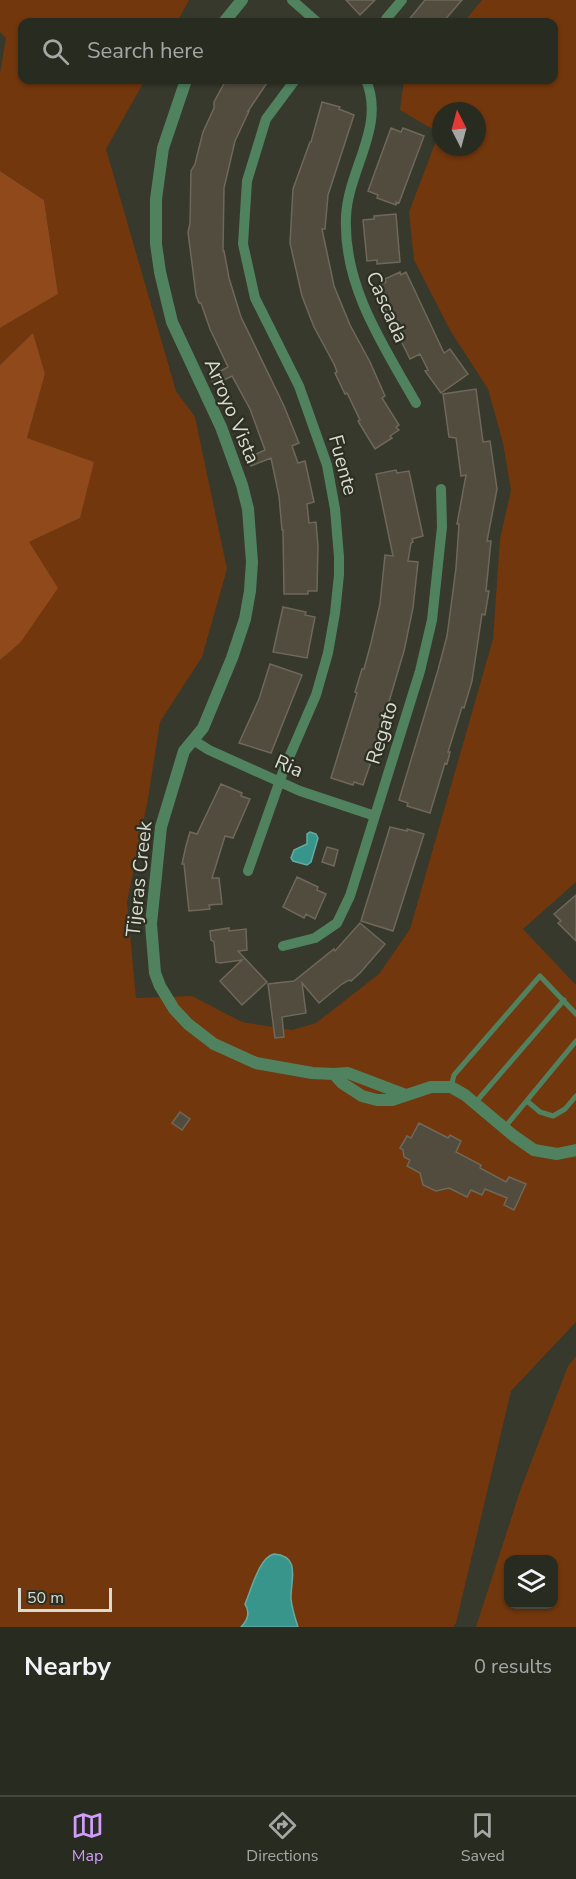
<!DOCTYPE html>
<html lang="en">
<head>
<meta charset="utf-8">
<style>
	:root { --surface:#282b20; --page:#34372d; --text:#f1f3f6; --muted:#a5a7a5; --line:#44473e; --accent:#d19dfd }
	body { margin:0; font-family:"Nunito Sans",sans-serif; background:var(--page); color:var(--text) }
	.controls { position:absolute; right:18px; bottom:18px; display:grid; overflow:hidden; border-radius:12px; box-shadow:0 2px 4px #0004 }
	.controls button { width:54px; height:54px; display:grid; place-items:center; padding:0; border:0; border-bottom:2px solid var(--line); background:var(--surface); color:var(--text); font:30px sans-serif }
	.compass { position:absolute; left:432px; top:102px; width:54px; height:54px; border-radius:50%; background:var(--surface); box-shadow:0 2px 4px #0004; rotate:354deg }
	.scale { position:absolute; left:18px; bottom:15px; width:94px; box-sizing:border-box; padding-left:6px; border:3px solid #d9dbd2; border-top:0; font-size:16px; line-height:21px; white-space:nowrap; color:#d9dbd2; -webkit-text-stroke:4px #2c2f21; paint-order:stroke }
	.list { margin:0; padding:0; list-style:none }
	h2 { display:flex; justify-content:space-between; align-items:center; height:78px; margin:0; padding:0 24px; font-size:26px }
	h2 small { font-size:20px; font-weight:400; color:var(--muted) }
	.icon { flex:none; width:33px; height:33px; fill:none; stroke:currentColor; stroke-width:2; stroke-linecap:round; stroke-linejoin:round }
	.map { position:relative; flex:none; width:576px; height:1627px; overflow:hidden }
	.search { position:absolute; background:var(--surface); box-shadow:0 2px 4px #0004; left:18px; right:18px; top:18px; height:66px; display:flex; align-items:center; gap:15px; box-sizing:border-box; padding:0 21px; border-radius:12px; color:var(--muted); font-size:22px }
	.sheet { height:168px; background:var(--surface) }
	nav { display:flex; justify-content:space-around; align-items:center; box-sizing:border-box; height:84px; border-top:2px solid var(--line); background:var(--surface); font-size:16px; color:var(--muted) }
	nav a { display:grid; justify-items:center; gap:3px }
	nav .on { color:var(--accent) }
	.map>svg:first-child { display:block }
</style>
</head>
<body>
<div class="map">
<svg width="576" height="1627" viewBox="0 0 576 1627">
	<rect width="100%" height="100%" fill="#36392b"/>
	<path fill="#72370d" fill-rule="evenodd" d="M 0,0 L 189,0 L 177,22 L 22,22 L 22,80 L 145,80 L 106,149 L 176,391 L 195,417 L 227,569 L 202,657 L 160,722 L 148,799 L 127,902 L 136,998 L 192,996 L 242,1022 L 292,1030 L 316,1023 L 379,974 L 410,929 L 493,639 L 500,539 L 511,490 L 503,443 L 488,389 L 450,330 L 414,260 L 409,212 L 439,133 L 400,110 L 404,80 L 554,80 L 554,22 L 464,22 L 482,0 L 576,0 L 576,882 L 523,929 L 576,985 L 576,1322 L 511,1391 L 456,1623 L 453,1627 L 0,1627 L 0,660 L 20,643 L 29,542 L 80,518 L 27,438 L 45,374 L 33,334 L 0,365 L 0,328 L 58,294 L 44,200 L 0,171 L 0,73 L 6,38 L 0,32 ZM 441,111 L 477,111 L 477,147 L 441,147 Z
		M 576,1356 L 576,1627 L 476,1627 L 520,1491 L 568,1366 ZM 508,1560 L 554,1560 L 554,1604 L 508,1604 Z"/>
	<path fill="#8f491b" d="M 0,171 L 44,200 L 58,294 L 0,328 Z
		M 33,333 L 45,374 L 27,438 L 94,462 L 80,518 L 29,542 L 58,588 L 20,643 L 0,660 L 0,365 Z"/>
	<path fill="#37958c" stroke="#68aaa1" stroke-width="1.5" d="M 310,832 L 316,834 L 318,838 L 311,862 L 307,865 L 293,861 L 291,858 L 294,850 L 307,844 L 307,834 Z
		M 274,1554 C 302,1556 290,1582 291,1599 C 292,1609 295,1618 298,1627 L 241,1627 C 248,1620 250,1612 245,1604 C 251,1591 259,1557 274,1554 Z"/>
	<path fill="#524c3e" stroke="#6f685a" stroke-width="1.5" d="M 346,0 L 375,0 L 360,15 Z
		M 425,0 L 462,0 L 443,22 L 407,22 Z
		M 226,80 L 269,80 L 248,111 L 249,111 L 235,141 L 224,188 L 223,251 L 224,251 L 229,278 L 241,317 L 284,406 L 299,443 L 292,446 L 298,463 L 305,461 L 314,502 L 307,504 L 309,523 L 316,522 L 318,546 L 317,591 L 308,591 L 308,594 L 284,594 L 283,530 L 282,530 L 279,496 L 271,458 L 251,466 L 248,458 L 265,450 L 250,409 L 232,376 L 214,385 L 210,377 L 228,367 L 210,329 L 201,303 L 199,303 L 196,295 L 188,232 L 190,224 L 191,171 L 195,164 L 203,132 L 214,108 L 214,102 Z
		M 322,102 L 340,107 L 339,109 L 354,115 L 328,195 L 325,229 L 322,229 L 334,286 L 350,325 L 370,362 L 385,396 L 382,398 L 399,425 L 396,427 L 399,430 L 390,436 L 392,438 L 375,449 L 358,421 L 360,420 L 347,393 L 345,394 L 335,373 L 337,372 L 334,364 L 314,327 L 302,296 L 290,243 L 293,189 L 310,142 L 311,142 Z
		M 391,128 L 401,132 L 403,128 L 424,136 L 399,203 L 396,202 L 396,205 L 377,198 L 378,195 L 368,191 Z
		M 396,214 L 400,262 L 377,264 L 377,260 L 367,261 L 363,220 L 374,219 L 374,216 Z
		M 400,272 L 401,275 L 406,272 L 444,353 L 450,349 L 468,374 L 441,393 L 425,371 L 428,370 L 420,354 L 410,359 L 375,288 L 386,282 L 385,279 Z
		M 476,389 L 483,442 L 490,441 L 497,489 L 487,541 L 491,541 L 486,591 L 489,591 L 485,615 L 482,614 L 472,681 L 464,708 L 462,707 L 448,752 L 450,752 L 447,764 L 445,763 L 430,813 L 407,806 L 408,803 L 399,800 L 438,670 L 447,636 L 456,568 L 459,524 L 457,524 L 466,475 L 461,476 L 456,438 L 449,437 L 443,394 Z
		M 396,470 L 397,473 L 409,471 L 423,536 L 412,539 L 413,542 L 411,543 L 408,561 L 418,562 L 413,608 L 404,651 L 372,759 L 363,785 L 354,782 L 353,785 L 331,778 L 357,693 L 355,692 L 362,669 L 364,669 L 371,643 L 380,604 L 385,555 L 393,556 L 376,474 Z
		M 283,607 L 306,612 L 305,615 L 315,617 L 307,658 L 273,652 Z
		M 270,664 L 302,675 L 271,753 L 239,743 L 259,699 Z
		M 221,784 L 242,793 L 241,796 L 250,799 L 233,838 L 225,836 L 212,878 L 219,878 L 222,904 L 209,905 L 210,909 L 189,911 L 184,864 L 182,864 L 186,846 L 190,832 L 197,834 Z
		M 390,827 L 407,831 L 407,829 L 424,834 L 393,931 L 361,921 Z
		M 327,847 L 338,850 L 334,866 L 322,862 Z
		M 297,877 L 318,887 L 317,890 L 326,894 L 315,919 L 306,914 L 304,918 L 283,907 Z
		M 576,895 L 576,941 L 558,923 L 561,921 L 554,914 Z
		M 360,923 L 385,944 L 360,973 L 351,981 L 349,980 L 342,984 L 319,1003 L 302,983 L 306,1013 L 282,1017 L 284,1037 L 275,1038 L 268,984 L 294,981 L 334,949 L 335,951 Z
		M 229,928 L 229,931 L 246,929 L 247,950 L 238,951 L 267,982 L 242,1005 L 220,981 L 242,960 L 220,963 L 216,962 L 214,942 L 211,940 L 210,931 Z
		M 180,1112 L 190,1119 L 182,1130 L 172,1123 Z
		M 419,1123 L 448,1138 L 450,1135 L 461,1141 L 456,1152 L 481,1165 L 480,1168 L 506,1182 L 509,1177 L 526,1184 L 514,1210 L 504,1205 L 507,1198 L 485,1189 L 482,1195 L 471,1190 L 467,1197 L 449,1188 L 436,1191 L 423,1185 L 420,1173 L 407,1166 L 410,1160 L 404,1157 L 403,1150 L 400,1148 L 407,1136 L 411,1138 Z"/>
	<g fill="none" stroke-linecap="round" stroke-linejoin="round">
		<path stroke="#51825f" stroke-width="5" d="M 451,1087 L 454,1075 L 540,976 L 576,1014
			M 527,1101 L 540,1112 L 553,1116 L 565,1109 L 576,1096
			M 475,1103 L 564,1000
			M 505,1127 L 576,1041"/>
		<path stroke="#51825f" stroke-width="10" d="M 292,0 L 317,22
			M 386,19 L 402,0
			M 366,80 C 386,127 348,169 346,217 C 343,286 383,345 416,403
			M 193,740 L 209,750 L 300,791 L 375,816
			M 248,871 L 284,769 L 316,695 L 328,653 L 335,613 L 339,575 L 339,557 L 335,509 L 327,465 L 299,386 L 255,298 L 243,244 L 247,181 L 266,119 L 295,80
			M 283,946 L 315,938 L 337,923 L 350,896 L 420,671 L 432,620 L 442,527 L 441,489"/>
		<path stroke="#51825f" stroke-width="12" d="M 224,22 L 242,0
			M 186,80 L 163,148 L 156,199 L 156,244 L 160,272 L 172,322 L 221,427 L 242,485 L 248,509 L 252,562 L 250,591 L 245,619 L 232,658 L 203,728 L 184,751 L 161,827 L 151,924 L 155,973 L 160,986 L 174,1009 L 188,1024 L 214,1044 L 256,1063 L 312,1073 L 334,1074 L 348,1073 L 406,1095
			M 334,1074 L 342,1083 L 362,1096 L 377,1100 L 392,1100 L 431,1087 L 451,1087 L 465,1095 L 514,1136 L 534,1150 L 557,1154 L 576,1150"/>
	</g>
	<g text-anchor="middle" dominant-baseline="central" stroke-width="4.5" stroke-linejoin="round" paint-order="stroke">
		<g font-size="20" fill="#d9dbd2" stroke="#2c2f21">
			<text transform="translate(387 307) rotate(66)">Cascada</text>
			<text transform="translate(232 411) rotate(67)">Arroyo Vista</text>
			<text transform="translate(343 465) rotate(75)">Fuente</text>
			<text transform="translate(382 733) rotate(-73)">Regato</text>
			<text transform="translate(289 766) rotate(23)">Ria</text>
			<text transform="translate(139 879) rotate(-84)">Tijeras Creek</text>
		</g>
	</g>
</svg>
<div class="controls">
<button><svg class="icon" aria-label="layers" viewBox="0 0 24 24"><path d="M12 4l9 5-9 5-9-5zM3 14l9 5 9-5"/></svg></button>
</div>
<svg class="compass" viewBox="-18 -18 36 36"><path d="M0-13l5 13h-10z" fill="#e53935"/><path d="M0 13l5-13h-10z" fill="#a5a7a5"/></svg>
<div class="scale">50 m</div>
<div class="search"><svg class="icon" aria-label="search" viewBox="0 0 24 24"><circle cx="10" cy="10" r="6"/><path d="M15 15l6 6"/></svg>Search here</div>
</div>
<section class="sheet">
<h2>Nearby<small>0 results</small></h2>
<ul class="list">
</ul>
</section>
<nav>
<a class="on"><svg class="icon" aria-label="map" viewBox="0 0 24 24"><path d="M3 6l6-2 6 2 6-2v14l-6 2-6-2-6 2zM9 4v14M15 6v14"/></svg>Map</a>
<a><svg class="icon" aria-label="directions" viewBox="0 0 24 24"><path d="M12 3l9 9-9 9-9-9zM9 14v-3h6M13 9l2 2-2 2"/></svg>Directions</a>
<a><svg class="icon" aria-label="saved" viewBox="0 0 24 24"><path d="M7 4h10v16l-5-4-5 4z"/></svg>Saved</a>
</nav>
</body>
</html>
